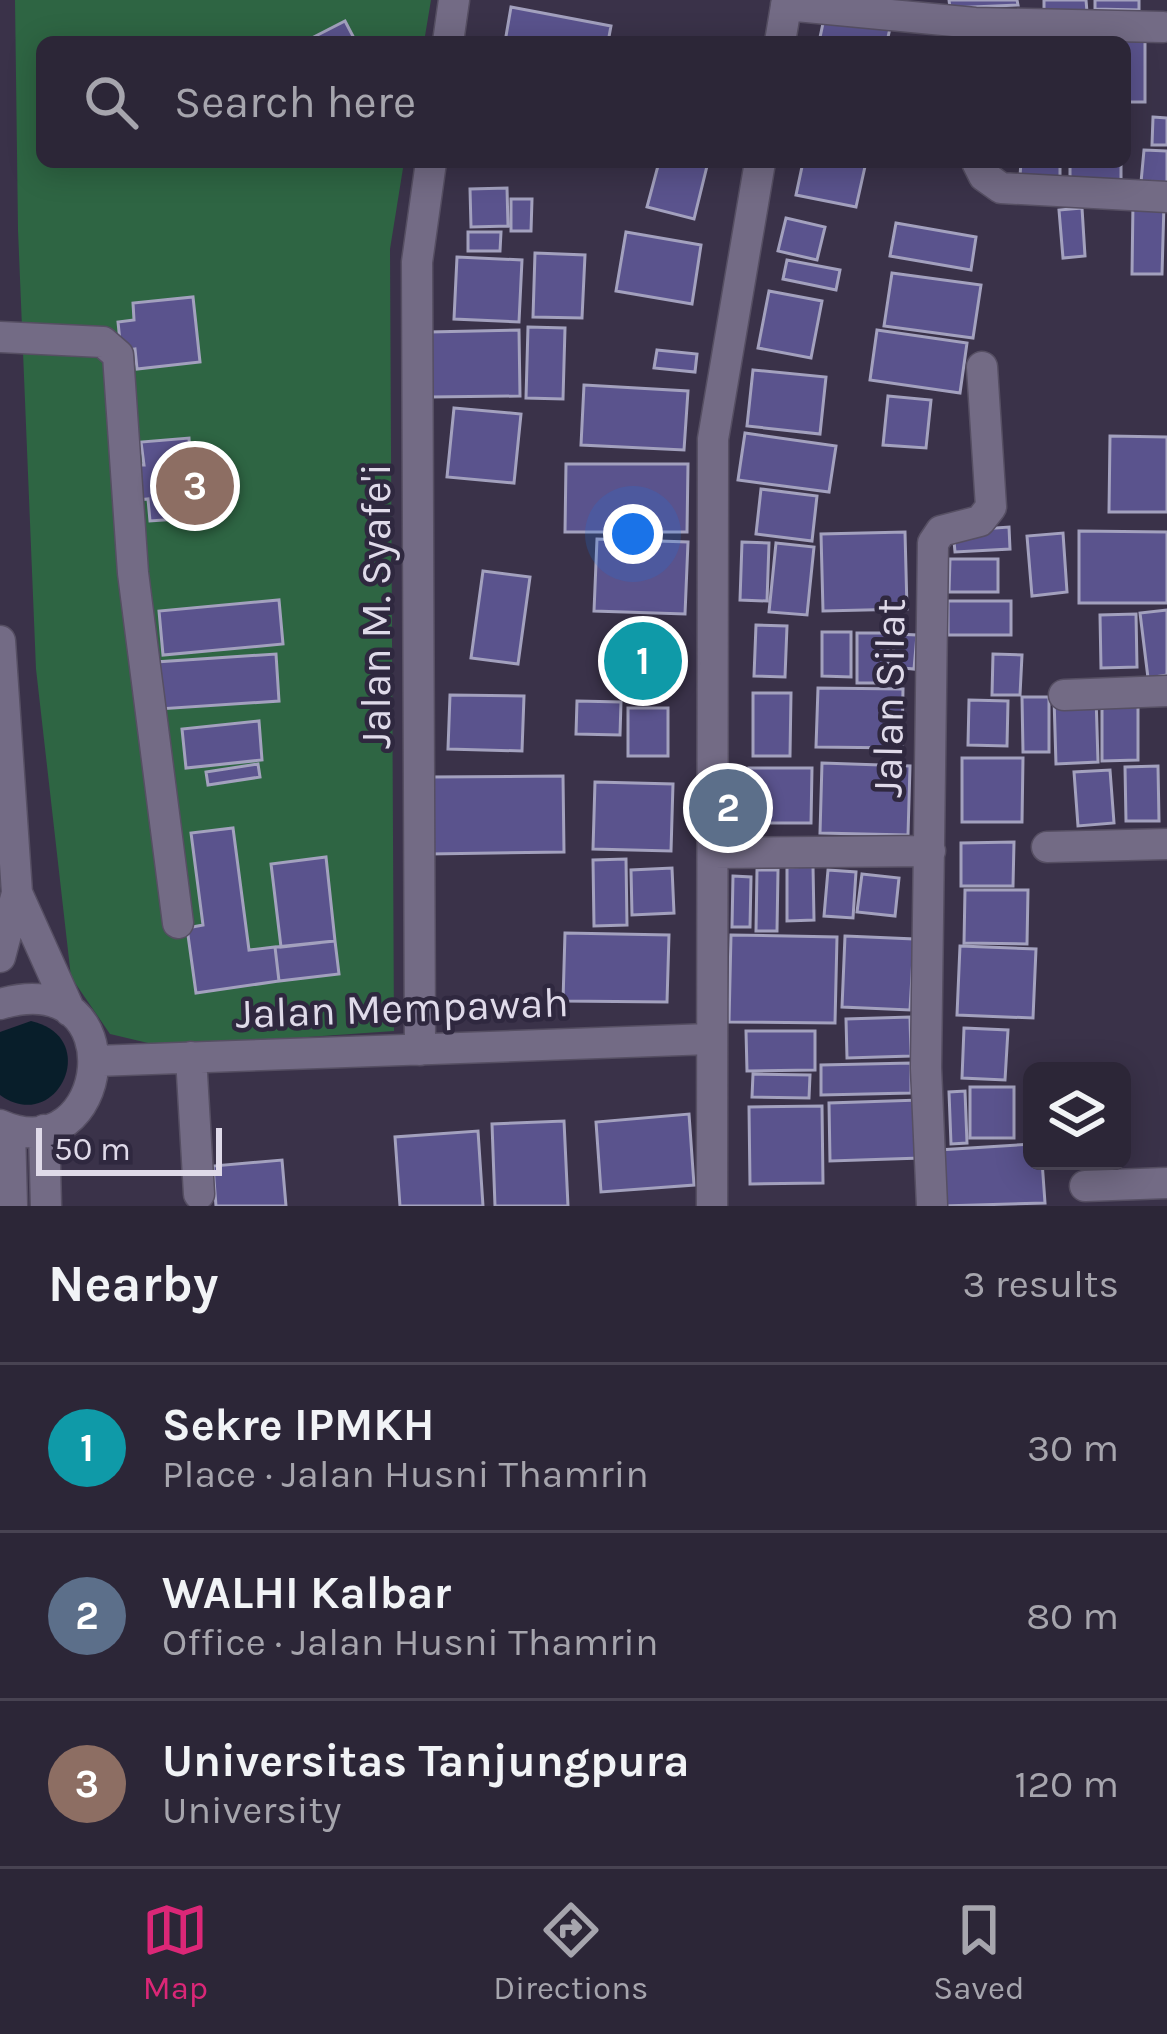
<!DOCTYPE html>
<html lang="en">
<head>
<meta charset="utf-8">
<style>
	:root { --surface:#2c2637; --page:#383242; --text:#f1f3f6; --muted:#a6a5ad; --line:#484352; --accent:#db2777 }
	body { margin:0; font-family:Karla,sans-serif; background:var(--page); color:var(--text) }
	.controls { position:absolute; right:36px; bottom:36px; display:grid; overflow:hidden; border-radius:18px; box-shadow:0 6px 30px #0003 }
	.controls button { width:108px; height:108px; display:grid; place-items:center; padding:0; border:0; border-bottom:3px solid var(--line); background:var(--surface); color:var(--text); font:60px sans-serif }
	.scale { position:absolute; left:36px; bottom:30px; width:186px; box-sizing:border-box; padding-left:12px; border:6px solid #dfdae9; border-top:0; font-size:33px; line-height:42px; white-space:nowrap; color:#dfdae9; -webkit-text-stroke:9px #2f283f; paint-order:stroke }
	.you { position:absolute; left:633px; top:534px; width:42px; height:42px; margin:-30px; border:9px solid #fff; border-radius:50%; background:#1a73e8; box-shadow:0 0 0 18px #1a73e833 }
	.badge { display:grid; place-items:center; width:78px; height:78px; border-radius:50%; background:var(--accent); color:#fff; font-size:39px; font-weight:700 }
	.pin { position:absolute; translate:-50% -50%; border:6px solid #fff; box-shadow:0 3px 12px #0006 }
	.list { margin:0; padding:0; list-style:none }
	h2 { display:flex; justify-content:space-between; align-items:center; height:156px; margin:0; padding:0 48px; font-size:51px }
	h2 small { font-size:39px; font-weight:400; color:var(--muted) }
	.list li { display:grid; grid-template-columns:78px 1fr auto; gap:36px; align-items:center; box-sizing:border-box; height:168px; padding:0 48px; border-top:3px solid var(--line) }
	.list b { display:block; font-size:45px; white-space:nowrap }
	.list p { margin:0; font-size:39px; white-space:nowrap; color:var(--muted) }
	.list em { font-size:39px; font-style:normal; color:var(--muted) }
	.icon { flex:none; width:66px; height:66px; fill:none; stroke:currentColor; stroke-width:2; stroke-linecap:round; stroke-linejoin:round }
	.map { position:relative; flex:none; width:1167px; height:1206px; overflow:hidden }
	.search { position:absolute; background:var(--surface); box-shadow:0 6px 30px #0003; left:36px; right:36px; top:36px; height:132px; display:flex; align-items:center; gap:30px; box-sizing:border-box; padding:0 42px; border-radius:18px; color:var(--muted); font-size:45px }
	.sheet { height:660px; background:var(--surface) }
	nav { display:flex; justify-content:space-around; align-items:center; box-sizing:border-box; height:168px; border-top:3px solid var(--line); background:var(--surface); font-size:33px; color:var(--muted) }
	nav a { display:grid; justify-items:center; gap:6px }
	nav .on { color:var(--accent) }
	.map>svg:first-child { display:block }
</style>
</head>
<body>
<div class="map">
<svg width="1167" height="1206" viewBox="0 0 1167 1206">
	<rect width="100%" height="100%" fill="#3a3249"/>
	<path fill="#2e6543" d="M 15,0 L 431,0 L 424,42 L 42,42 L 42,162 L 404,162 L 390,249 L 394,1031 L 165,1047 L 110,1034 L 71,977 L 36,669 L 18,230 Z"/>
	<path fill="#081e2a" d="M 31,1021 C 103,1037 57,1136 0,1095 L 0,1032 Z"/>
	<path fill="#5a538d" stroke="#a3a1be" stroke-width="3" d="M 949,0 L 1017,0 L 1018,5 L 950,8 Z
		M 1044,0 L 1086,0 L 1087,12 L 1044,12 Z
		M 1095,0 L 1139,0 L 1139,10 L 1095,9 Z
		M 511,7 L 611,26 L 608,42 L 505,42 Z
		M 825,14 L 890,28 L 887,42 L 819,42 Z
		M 345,21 L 356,42 L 304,42 Z
		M 1145,35 L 1145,102 L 1125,102 L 1125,42 L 1119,36 Z
		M 1153,117 L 1167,118 L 1167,145 L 1152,145 Z
		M 1144,150 L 1167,151 L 1167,184 L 1141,182 Z
		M 659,162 L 707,166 L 694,219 L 647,207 Z
		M 803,162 L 866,162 L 856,207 L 796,195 Z
		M 1021,162 L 1060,162 L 1060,177 L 1020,176 Z
		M 1070,162 L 1121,162 L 1121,186 L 1070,186 Z
		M 507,188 L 508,226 L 471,227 L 470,189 Z
		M 511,199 L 532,199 L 531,231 L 511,231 Z
		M 1133,203 L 1164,204 L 1162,274 L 1132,274 Z
		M 1082,208 L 1085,256 L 1063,258 L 1059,210 Z
		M 786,218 L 825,227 L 817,260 L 778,251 Z
		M 896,223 L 976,237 L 971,270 L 890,256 Z
		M 468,232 L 501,232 L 500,251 L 468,251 Z
		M 626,232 L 701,245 L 692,304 L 616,291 Z
		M 535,253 L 585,255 L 582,318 L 533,317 Z
		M 457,257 L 522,260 L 519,322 L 454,319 Z
		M 787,260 L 840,270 L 836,290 L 783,279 Z
		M 892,273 L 981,285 L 973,338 L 884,326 Z
		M 769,291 L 822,301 L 811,358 L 758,348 Z
		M 193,297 L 200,362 L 137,369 L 135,349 L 121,351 L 118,322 L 134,320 L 133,303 Z
		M 528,327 L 565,328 L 563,399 L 526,398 Z
		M 519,330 L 520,396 L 430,397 L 429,332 Z
		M 877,330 L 967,343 L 960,393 L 870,380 Z
		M 657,350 L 697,354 L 695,372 L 654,368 Z
		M 753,370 L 826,377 L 820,434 L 747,426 Z
		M 584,385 L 688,391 L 684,450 L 581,445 Z
		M 888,396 L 931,400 L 926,448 L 883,445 Z
		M 454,408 L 521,414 L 514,483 L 447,477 Z
		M 745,433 L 836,446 L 829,492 L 738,480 Z
		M 1110,436 L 1167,437 L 1167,512 L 1109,512 Z
		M 189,438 L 190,458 L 210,456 L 211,496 L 189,499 L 192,518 L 150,521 L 148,499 L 128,501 L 126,465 L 144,465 L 141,442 Z
		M 566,464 L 688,464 L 687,532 L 565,532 Z
		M 761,489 L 817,496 L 812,541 L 756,534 Z
		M 1009,527 L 1010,549 L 955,552 L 953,531 Z
		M 1079,531 L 1167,532 L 1167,603 L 1079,603 Z
		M 905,532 L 907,609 L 823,611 L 821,534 Z
		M 1063,533 L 1067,592 L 1032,596 L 1027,536 Z
		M 597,539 L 688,542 L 685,614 L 594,611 Z
		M 742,542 L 769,543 L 767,601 L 740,600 Z
		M 776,543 L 814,547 L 807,615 L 769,612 Z
		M 950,559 L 998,559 L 998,592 L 949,592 Z
		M 483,571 L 530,577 L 518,664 L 471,658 Z
		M 279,600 L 283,644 L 163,655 L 159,611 Z
		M 948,601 L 1011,601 L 1011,635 L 948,635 Z
		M 1167,610 L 1167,675 L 1148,678 L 1140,613 Z
		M 1136,614 L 1137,667 L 1101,668 L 1100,615 Z
		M 756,625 L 787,626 L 785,677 L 754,676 Z
		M 822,632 L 851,632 L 851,677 L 822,676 Z
		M 857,633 L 888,633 L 888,683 L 857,683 Z
		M 895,634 L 917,635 L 914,669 L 892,667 Z
		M 624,639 L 662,640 L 660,684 L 625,682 Z
		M 276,654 L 279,701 L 159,709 L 156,662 Z
		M 993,654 L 1022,655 L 1020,695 L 992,695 Z
		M 818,688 L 903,689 L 902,748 L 816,747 Z
		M 753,693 L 791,693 L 790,756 L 753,756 Z
		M 450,695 L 524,696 L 522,751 L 448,749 Z
		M 1096,696 L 1098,762 L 1056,764 L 1054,698 Z
		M 1022,697 L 1049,697 L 1049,752 L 1023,752 Z
		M 969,700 L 1008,701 L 1007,746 L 968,745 Z
		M 1138,700 L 1138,760 L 1102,761 L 1102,701 Z
		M 577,701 L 621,702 L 620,735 L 576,734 Z
		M 628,708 L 668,708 L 668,756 L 628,756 Z
		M 259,721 L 262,760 L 186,768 L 182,729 Z
		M 962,758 L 1023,758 L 1022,822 L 962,822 Z
		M 822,763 L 910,766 L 908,835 L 820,833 Z
		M 258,764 L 260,777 L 208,785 L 206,772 Z
		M 1158,766 L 1159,821 L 1126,821 L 1125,767 Z
		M 749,768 L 812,768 L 811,823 L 748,823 Z
		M 1110,770 L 1114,823 L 1078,826 L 1074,772 Z
		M 563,776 L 564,852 L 429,854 L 429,777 Z
		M 595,782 L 673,784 L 671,851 L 593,849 Z
		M 233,828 L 249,950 L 275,947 L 279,981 L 196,993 L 187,928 L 203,925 L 191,833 Z
		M 1014,842 L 1013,886 L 961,886 L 961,843 Z
		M 326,857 L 335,941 L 281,947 L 271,864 Z
		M 626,859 L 627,925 L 594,926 L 593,860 Z
		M 813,866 L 814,920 L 787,921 L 787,867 Z
		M 672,868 L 674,913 L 632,915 L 631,870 Z
		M 757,870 L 778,870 L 777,931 L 756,931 Z
		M 828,870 L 856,872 L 853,918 L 824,916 Z
		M 862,874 L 899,878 L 895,916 L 857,912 Z
		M 733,876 L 751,877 L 750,927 L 732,927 Z
		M 965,890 L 1028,890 L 1027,944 L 964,943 Z
		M 565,933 L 669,935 L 667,1002 L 563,1001 Z
		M 731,935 L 837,937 L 835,1023 L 729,1022 Z
		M 845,936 L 914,939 L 910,1010 L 842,1007 Z
		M 335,941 L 339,974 L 279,981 L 275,947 Z
		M 960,946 L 1036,949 L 1033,1018 L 957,1015 Z
		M 910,1017 L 911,1056 L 847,1058 L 846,1019 Z
		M 964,1028 L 1008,1030 L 1005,1080 L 962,1078 Z
		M 746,1031 L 815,1031 L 815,1070 L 747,1071 Z
		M 911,1063 L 911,1093 L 821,1095 L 821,1065 Z
		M 753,1074 L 810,1075 L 809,1098 L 752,1097 Z
		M 970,1087 L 1014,1087 L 1014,1138 L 970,1138 Z
		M 965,1091 L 967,1143 L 951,1144 L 949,1092 Z
		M 920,1100 L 921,1158 L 830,1161 L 829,1103 Z
		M 822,1106 L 823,1183 L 750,1184 L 749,1107 Z
		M 689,1114 L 694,1185 L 601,1192 L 596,1122 Z
		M 564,1121 L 568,1206 L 495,1206 L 492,1124 Z
		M 478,1131 L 483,1206 L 400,1206 L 395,1137 Z
		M 1032,1144 L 1032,1161 L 1042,1161 L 1045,1203 L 942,1206 L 939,1150 Z
		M 282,1160 L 286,1206 L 216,1206 L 213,1166 Z"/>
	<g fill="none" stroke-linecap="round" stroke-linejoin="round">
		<defs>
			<path id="minor" d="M 786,5 L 975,23 L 1163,27
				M 448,42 L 454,0
				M 780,42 L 787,0
				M 977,162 L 984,176 L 1001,188 L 1167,197
				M 0,337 L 103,342 L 118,355 L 133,573 L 178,923
				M 0,641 L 17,893 L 0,957
				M 1064,695 L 1167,691
				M 1047,847 L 1167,844
				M 714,853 L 930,851
				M 17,893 L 70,1011
				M 0,1004 C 137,964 111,1174 0,1125
				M 420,1050 L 417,262 L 431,162
				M 191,1057 L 199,1194
				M 96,1061 L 710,1039
				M 10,1129 L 12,1206
				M 44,1130 L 46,1206
				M 1085,1186 L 1167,1183
				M 712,1206 L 713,439 L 760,162
				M 932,1206 L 926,1068 L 933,543 L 941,531 L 980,521 L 991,507 L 982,367"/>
		</defs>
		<use href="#minor" stroke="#564f63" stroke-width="33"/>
		<use href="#minor" stroke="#736b85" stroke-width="30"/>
	</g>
	<g text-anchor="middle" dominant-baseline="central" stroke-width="9" stroke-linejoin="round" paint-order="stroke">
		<g font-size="42" fill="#dfdae9" stroke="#2f283f">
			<text transform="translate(376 606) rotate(-90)">Jalan M. Syafe'i</text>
			<text transform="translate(889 698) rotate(-89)">Jalan Silat</text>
			<text transform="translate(402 1008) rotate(-2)">Jalan Mempawah</text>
		</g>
	</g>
</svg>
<div class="controls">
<button><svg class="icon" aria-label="layers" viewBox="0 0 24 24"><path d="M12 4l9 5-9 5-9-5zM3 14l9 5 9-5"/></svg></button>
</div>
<div class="scale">50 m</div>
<div class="you"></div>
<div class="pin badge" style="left:643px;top:661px;background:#0f9aa8">1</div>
<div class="pin badge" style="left:728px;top:808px;background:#5c6f8a">2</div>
<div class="pin badge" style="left:195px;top:486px;background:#8d6e63">3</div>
<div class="search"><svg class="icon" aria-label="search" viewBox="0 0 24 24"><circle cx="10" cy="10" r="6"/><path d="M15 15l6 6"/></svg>Search here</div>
</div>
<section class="sheet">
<h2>Nearby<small>3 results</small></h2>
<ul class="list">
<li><span class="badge" style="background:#0f9aa8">1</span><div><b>Sekre IPMKH</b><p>Place · Jalan Husni Thamrin</p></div><em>30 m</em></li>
<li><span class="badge" style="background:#5c6f8a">2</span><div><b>WALHI Kalbar</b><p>Office · Jalan Husni Thamrin</p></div><em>80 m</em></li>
<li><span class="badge" style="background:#8d6e63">3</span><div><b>Universitas Tanjungpura</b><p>University</p></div><em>120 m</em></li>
</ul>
</section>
<nav>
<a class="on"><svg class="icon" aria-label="map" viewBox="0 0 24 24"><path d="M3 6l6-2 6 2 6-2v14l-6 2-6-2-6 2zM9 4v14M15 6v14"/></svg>Map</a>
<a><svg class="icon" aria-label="directions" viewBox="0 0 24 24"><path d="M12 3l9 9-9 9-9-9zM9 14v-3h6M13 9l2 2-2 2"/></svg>Directions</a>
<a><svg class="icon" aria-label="saved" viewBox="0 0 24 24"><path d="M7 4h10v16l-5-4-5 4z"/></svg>Saved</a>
</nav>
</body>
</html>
